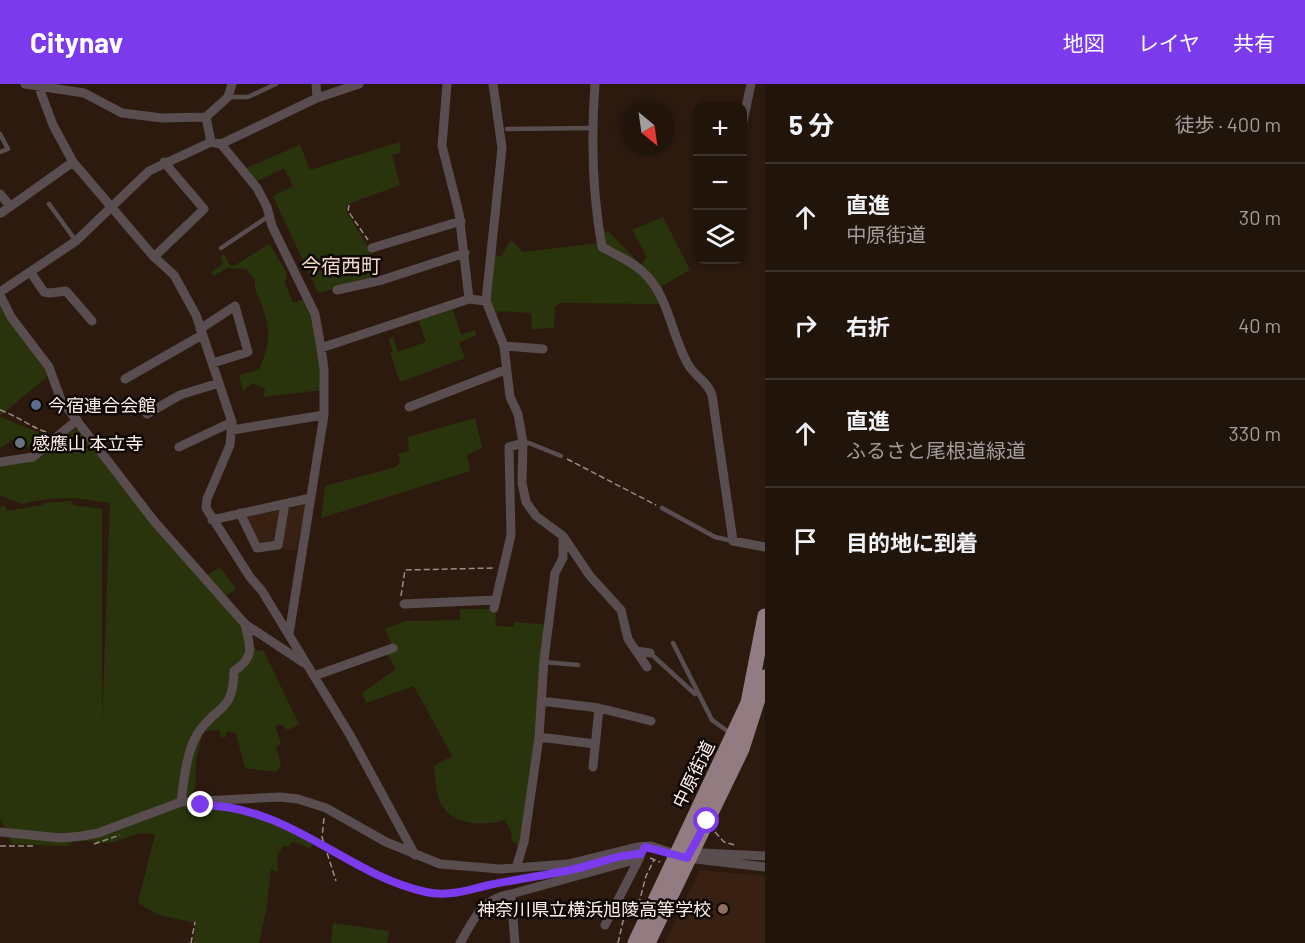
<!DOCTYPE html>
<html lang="ja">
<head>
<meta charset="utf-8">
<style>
	:root { --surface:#21140b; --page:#2d2119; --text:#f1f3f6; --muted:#a29e9d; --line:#3e332c; --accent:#7c3aed }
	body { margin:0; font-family:Barlow,"Noto Sans JP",sans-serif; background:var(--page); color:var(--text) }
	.controls { position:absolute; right:18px; top:18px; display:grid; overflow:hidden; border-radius:12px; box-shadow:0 3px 9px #0003 }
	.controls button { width:54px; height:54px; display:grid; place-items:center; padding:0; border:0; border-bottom:2px solid var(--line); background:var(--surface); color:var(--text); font:30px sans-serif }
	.compass { position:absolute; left:621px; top:18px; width:54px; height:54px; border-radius:50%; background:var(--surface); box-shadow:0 3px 9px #0003; rotate:151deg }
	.stop { position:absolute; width:18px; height:18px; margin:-14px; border:4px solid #7c3aed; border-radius:50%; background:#fff }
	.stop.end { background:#7c3aed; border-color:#fff; box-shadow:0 2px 6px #0008 }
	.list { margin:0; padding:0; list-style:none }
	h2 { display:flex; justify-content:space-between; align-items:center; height:78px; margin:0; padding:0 24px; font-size:26px }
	h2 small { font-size:20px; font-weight:400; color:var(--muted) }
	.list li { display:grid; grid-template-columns:39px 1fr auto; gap:18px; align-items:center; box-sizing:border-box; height:108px; padding:0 24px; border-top:2px solid var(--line) }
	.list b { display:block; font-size:22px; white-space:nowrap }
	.list p { margin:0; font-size:20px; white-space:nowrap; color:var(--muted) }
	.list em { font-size:20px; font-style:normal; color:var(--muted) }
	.icon { flex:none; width:33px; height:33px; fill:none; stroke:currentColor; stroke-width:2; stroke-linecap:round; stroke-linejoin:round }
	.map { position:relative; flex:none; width:765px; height:859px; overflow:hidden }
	header { display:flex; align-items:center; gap:36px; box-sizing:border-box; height:84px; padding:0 30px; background:var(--accent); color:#fff }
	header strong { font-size:28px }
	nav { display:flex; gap:33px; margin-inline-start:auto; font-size:21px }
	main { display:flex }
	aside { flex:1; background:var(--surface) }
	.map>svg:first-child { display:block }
</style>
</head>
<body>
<header>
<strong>Citynav</strong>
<nav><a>地図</a><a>レイヤ</a><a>共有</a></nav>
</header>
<main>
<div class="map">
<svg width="765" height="859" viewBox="0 0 765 859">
	<rect width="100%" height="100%" fill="#2c1a0f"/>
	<path fill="#382113" d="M 304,420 L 306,422 L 296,467 L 279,464 L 289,425 Z
		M 281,425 L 275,457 L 258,461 L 246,432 Z
		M 700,786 L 765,792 L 765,859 L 665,859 Z"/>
	<path fill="#2a340c" d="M 399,58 L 401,68 L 392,71 L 400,101 L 348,120 L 346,127 L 371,168 L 380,192 L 318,209 L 273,112 L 293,102 L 284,84 L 256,98 L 246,84 L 300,61 L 310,86 Z
		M 663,133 L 690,186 L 662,202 L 666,217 L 662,220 L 560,219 L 555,223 L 554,244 L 532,245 L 531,229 L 499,227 L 495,233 L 489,216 L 494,172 L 501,172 L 511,156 L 523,168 L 599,159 L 599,151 L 608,147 L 641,181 L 647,173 L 632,146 Z
		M 269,160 L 287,189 L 285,199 L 293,219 L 305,215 C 319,244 321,274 322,306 L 264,313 L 265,304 L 252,299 L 243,307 L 239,291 L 259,286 C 269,261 272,249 262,222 C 258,209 255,213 255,196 L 246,185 L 227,184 L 214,192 L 211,188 L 224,179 L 220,173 L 224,170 L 230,181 L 234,182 Z
		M 0,222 L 49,291 L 1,331 L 0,330 Z
		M 452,223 L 461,251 L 475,246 L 476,251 L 459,259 L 465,274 L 400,298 L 390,269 L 393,268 L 389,255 L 393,253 L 398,268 L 426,258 L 418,235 Z
		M 0,332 L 1,333 L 42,350 L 25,365 L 12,356 L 0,364 Z
		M 475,334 L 482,364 L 467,371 L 470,387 L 321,434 L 325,402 L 396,383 L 400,378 L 398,370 L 409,367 L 408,353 Z
		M 75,345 L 79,345 L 205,493 L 220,483 L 236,505 L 225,512 L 257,567 L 263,566 L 299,640 L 288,646 L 280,640 L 275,642 L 281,659 L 276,663 L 281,680 L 276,688 L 245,684 L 236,649 L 227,647 L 226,653 L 221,653 L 219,646 L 203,647 L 196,676 L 195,704 L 186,722 L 235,727 L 278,737 L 315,757 L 310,765 L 293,757 L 288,763 L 283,762 L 277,772 L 278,788 L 271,785 L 266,827 L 259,859 L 193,859 L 196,839 L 159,831 L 138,819 L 155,751 C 133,744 124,759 104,759 C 90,759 79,751 67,762 L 12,760 L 0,734 L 0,423 L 5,422 L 7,427 L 43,421 L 44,419 L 72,417 L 73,421 L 102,425 L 102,642 L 110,419 L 75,414 L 47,415 L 21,420 L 0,411 L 0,381 L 34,376 Z
		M 460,525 L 497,525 L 495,542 L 514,543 L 515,538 L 548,541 L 538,653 L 519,762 L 512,757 L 511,747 L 505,736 C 482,743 449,741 439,715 C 435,705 436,692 434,682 L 452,672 L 414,602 L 366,619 L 362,609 L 396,585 L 387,570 L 394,566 L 385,545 L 406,537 L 460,536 Z
		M 333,839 L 389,847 L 387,859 L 331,859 Z"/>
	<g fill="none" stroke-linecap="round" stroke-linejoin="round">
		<path stroke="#9c8c83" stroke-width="1.5" stroke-dasharray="6 3" stroke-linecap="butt" d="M 349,121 L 348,127 L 368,156
			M 0,326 C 17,332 29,342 46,348
			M 567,375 L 656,421
			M 401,512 L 405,486 L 494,484
			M 233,726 L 277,736 L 392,796 L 426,808 L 448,810 L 535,792
			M 324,734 L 322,753 L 336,797
			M 715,748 L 724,758 L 735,761
			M 94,760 L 120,751
			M 0,762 L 35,762
			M 650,774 L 660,778
			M 191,859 L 195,838
			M 618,859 L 623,837 L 639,819 L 646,792 L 654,776"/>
		<path stroke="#594d50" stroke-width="4.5" d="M 228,13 L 248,13 L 276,0
			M 507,45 L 592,44
			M 0,50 L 8,65 L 0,68
			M 49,120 L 76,157
			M 221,164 L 269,132
			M 523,359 L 529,359 L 561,372
			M 662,424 L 715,453 L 733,457
			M 673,559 L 712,636 L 730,649
			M 650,569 L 695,610
			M 544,578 L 578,581"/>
		<path stroke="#594d50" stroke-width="9" d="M 25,0 L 84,9 L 122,29 L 162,34 L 206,33 L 228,13 L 232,0
			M 316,0 L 317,14
			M 447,0 L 442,62 L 459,129 L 469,215
			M 493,0 L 502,64 L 486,217 L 504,262 L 510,313 L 518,330 L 523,359 L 509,363 L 511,451 L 494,524
			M 595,0 C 591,55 592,109 602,163 C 616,171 634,178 645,190 C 669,213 672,254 689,282 C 696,293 708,298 712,311 L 733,457 L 765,463
			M 38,1 L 53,41 L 73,78 L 154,173 L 174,191 L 196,231 L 232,338 L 230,361 L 207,415 L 206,424 L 250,493 L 262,507 L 350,651 L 415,771
			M 206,33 L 211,58
			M 742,42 L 751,0
			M 221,60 L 257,104 L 267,123 L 272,142 L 315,230 L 321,264 L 324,285 L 324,331 L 289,550
			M 0,110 L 10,122
			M 1,129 L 73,78
			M 372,164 L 461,137
			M 154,173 L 204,125 L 164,78
			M 31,189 L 44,208 L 50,209 L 66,207 L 92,237
			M 337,206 L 382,196 L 465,169
			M 0,208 L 76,157 L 149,87 L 211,58 L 221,60 L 317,14 L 359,0
			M 0,211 L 11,233 L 49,283 L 61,316 L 154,437 L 245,540 L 304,579
			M 200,245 L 235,222 L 248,268 L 213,279
			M 504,262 L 543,265
			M 321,264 L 469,215 L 486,217
			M 125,295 L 202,251
			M 409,323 L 505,286
			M 147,330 L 180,311 L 219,299
			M 232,346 L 324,331
			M 523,359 L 522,399 L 526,418 L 536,432 L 563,452 L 590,492 L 621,526 L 628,555 L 647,583
			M 179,363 L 232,338
			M 0,378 L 33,373 L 77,336
			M 240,429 L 257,464 L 278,461 L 285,420
			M 212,436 L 311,414
			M 404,520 L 496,516
			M 636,567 L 650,569
			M 314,592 L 393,564
			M 541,617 L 599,624 L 651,637
			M 539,653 L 595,660
			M 593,683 L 599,624
			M 181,718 C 184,696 186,668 198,649 C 218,619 233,630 234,587 C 256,572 250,563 245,540
			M 0,748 L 61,754 L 82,752 L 98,749 L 181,718 L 280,713 L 298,715 L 326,724 L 386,758 L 440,780 L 500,785 L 568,780 L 637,763 L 651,762 L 687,774 L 765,783
			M 703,769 L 765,772
			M 516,784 L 524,758 L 539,653 L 544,576 L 555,489 L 563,474 L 563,452
			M 605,841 L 640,773
			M 460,859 C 475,834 480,816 511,810
			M 515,859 L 511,810 L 638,775"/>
		<path stroke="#937c81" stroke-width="15" d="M 635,859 L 748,619 L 765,532
			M 648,859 L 742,665 L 765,593"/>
	</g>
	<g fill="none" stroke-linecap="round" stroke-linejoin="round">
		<path stroke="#7c3aed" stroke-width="8" d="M 201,721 C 292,722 345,790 426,808 C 448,813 467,806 489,801 C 518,795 549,791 579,784 C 600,779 619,770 641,770 L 645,763 L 687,774 L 707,737"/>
	</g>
	<circle fill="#5c6f8a" stroke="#0e0704" stroke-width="2" cx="36" cy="321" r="6"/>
	<circle fill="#6b7280" stroke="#0e0704" stroke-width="2" cx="20" cy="359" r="6"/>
	<circle fill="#8d6e63" stroke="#0e0704" stroke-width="2" cx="723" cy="825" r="6"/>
	<g text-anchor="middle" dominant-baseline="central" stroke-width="5" stroke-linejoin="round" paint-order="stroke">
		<g font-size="18" fill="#fef1ea" stroke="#0e0704" text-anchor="start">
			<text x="48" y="321">今宿連合会館</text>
			<text x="32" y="359">感應山 本立寺</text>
			<text x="711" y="825" text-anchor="end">神奈川県立横浜旭陵高等学校</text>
		</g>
		<g font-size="18" fill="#fef1ea" stroke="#0e0704">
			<text transform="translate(693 690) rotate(-64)">中原街道</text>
		</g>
		<g font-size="20" fill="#f2d9cb" stroke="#0e0704">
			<text x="341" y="181">今宿西町</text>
		</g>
	</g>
</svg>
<div class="controls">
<button>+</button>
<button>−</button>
<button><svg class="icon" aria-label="layers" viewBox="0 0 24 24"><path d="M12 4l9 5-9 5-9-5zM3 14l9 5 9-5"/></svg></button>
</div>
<svg class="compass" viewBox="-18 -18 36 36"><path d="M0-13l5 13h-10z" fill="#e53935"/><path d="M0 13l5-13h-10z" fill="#a29e9d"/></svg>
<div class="stop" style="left:707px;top:737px"></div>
<div class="stop end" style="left:201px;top:721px"></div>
</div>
<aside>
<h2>5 分<small>徒歩 · 400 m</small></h2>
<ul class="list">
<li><svg class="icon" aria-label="ahead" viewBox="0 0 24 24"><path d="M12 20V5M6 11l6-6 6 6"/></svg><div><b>直進</b><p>中原街道</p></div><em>30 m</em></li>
<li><svg class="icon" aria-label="right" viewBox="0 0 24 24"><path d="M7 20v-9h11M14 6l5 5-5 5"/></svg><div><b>右折</b></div><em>40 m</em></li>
<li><svg class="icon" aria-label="ahead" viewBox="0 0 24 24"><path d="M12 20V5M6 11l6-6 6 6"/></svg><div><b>直進</b><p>ふるさと尾根道緑道</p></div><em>330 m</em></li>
<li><svg class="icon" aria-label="arrive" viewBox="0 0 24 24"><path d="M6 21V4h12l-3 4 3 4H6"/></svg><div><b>目的地に到着</b></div></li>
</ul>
</aside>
</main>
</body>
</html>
